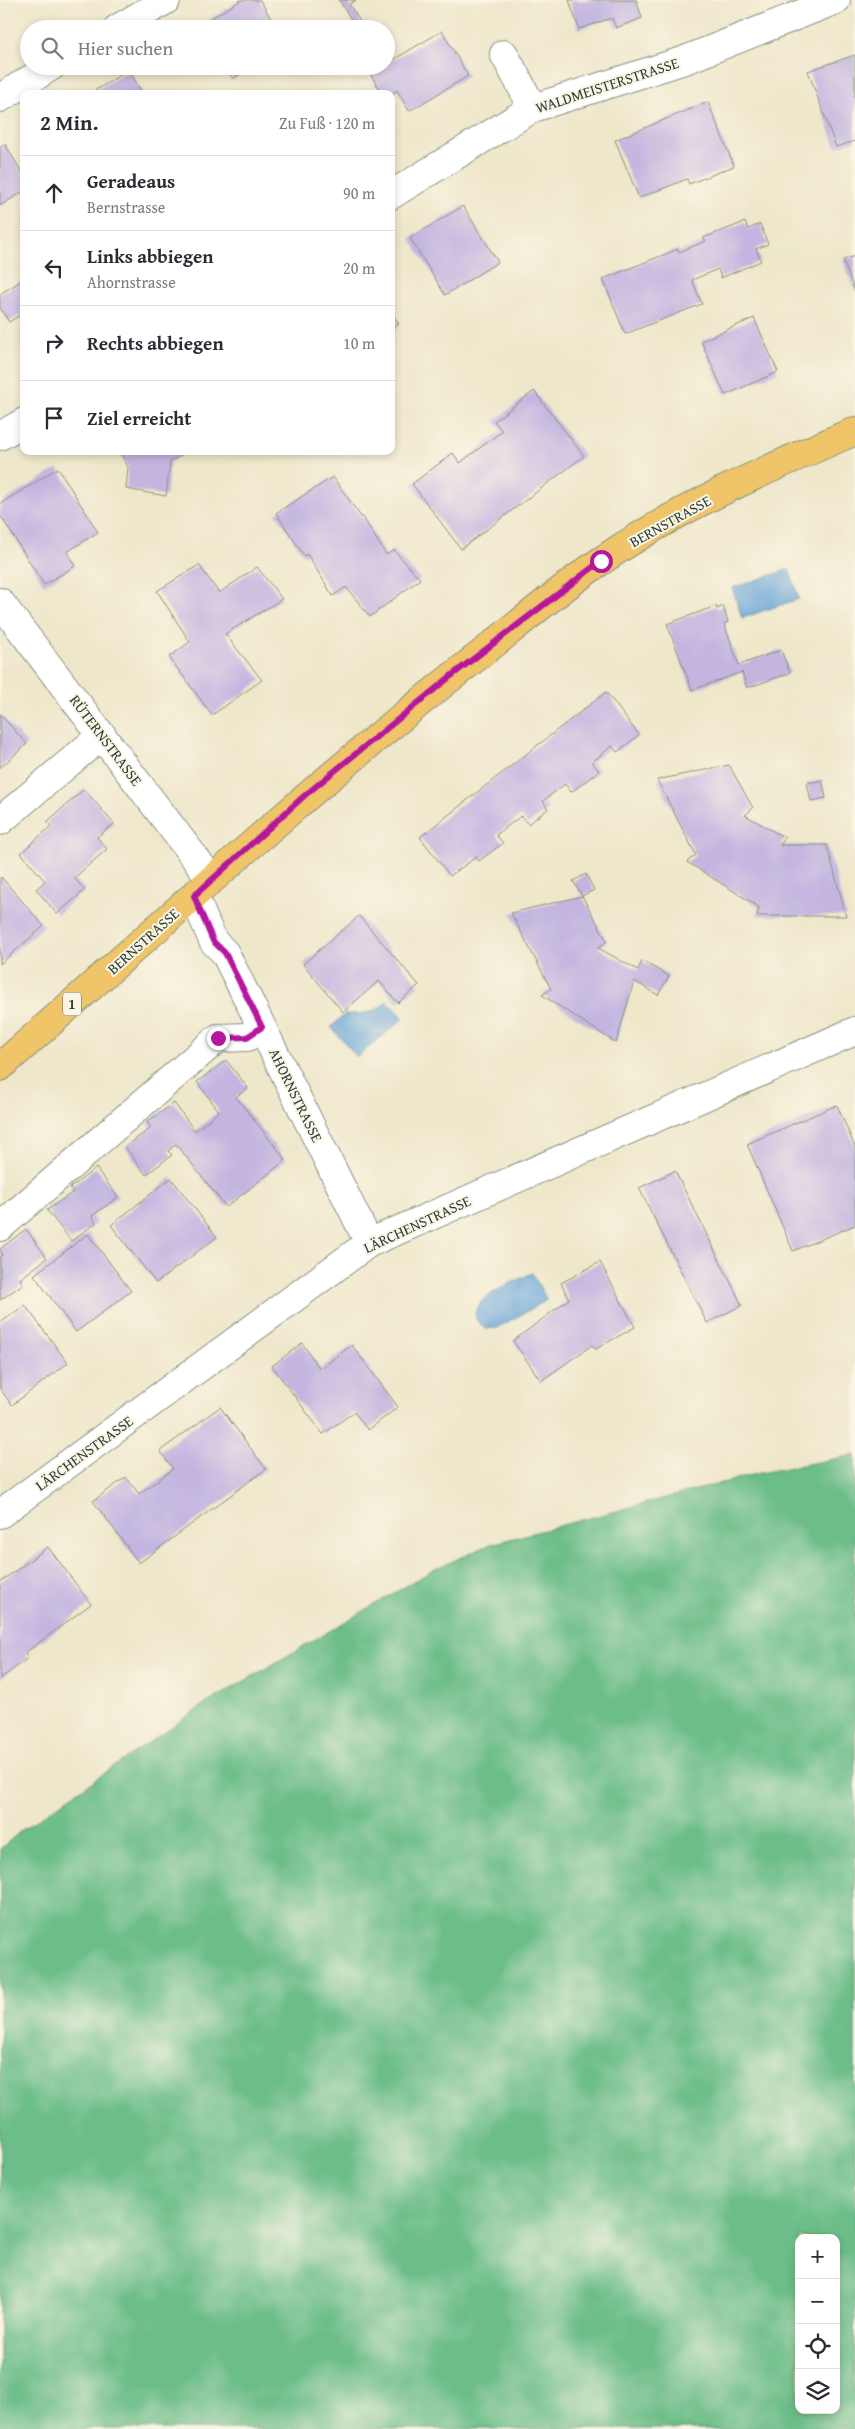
<!DOCTYPE html>
<html lang="de">
<head>
<meta charset="utf-8">
<style>
	:root { --surface:#fff; --page:#f7f7f7; --text:#2b2b33; --muted:#7c7c81; --line:#e1e1e2 }
	body { margin:0; font-family:"Gentium Book Plus",serif; background:var(--page); color:var(--text) }
	.controls { position:absolute; right:15px; bottom:15px; display:grid; overflow:hidden; border-radius:10px; box-shadow:0 2px 8px #0003 }
	.controls button { width:45px; height:45px; display:grid; place-items:center; padding:0; border:0; border-bottom:1px solid var(--line); background:var(--surface); color:var(--text); font:25px sans-serif }
	.stop { position:absolute; width:15px; height:15px; margin:-11px; border:4px solid #b5179e; border-radius:50%; background:#fff }
	.stop.end { background:#b5179e; border-color:#fff; box-shadow:0 1px 5px #0008 }
	.list { margin:0; padding:0; list-style:none }
	h2 { display:flex; justify-content:space-between; align-items:center; height:65px; margin:0; padding:0 20px; font-size:21px }
	h2 small { font-size:16px; font-weight:400; color:var(--muted) }
	.list li { display:grid; grid-template-columns:32px 1fr auto; gap:15px; align-items:center; box-sizing:border-box; height:75px; padding:0 20px; border-top:1px solid var(--line) }
	.list b { display:block; font-size:19px; white-space:nowrap }
	.list p { margin:0; font-size:16px; white-space:nowrap; color:var(--muted) }
	.list em { font-size:16px; font-style:normal; color:var(--muted) }
	.icon { flex:none; width:28px; height:28px; fill:none; stroke:currentColor; stroke-width:2; stroke-linecap:round; stroke-linejoin:round }
	.map { position:relative; flex:none; width:855px; height:2429px; overflow:hidden }
	.search { position:absolute; background:var(--surface); box-shadow:0 2px 8px #0003; left:20px; top:20px; width:375px; height:55px; display:flex; align-items:center; gap:12px; box-sizing:border-box; padding:0 18px; border-radius:28px; color:var(--muted); font-size:19px }
	.panel { position:absolute; background:var(--surface); box-shadow:0 2px 8px #0003; left:20px; top:90px; width:375px; height:365px; border-radius:10px }
	.map>svg:first-child { display:block }
</style>
</head>
<body>
<div class="map">
<svg width="855" height="2429" viewBox="0 0 855 2429">
	<rect width="100%" height="100%" fill="#fcf5e5"/>
	<filter id="ink" filterUnits="userSpaceOnUse"><feTurbulence type="fractalNoise" baseFrequency=".02" numOctaves="2"/><feDisplacementMap in="SourceGraphic" scale="10" xChannelSelector="R" yChannelSelector="G"/><feConvolveMatrix kernelMatrix="1 2 1 2 8 2 1 2 1" color-interpolation-filters="sRGB"/></filter>
	<filter id="wash" filterUnits="userSpaceOnUse"><feTurbulence type="fractalNoise" baseFrequency=".0096" numOctaves="4" result="noise"/><feDisplacementMap in="SourceGraphic" scale="20" xChannelSelector="R" yChannelSelector="G"/><feGaussianBlur stdDeviation="1.12" result="paint"/><feColorMatrix in="noise" values="0 0 0 0 0 0 0 0 0 0 0 0 0 0 0 0 0 1.4 0 .05"/><feComposite in="paint" operator="in"/></filter>
	<g filter="url(#wash)">
		<rect width="100%" height="100%" fill="#eee7ca"/>
		<path fill="#6cbd88" stroke="#467d5e" fill-rule="evenodd" d="M 855,1455 L 855,2429 L 0,2429 L 0,1849 L 22,1830 L 202,1706 L 433,1570 L 491,1544 L 760,1473 ZM 799,2238 L 836,2238 L 836,2410 L 799,2410 Z"/>
		<path fill="#64a3d7" stroke="#427086" d="M 789,569 L 799,599 L 742,618 L 732,588 Z
			M 387,1001 L 404,1018 L 357,1057 L 331,1027 L 345,1014 C 364,1014 373,1014 387,1001 Z
			M 532,1273 L 547,1300 L 497,1328 L 486,1329 C 450,1306 514,1282 532,1273 Z"/>
		<g id="blocks">
			<path fill="#c3b5e0" d="M 241,0 L 260,0 L 277,29 L 202,29 L 200,25 Z
				M 339,0 L 356,0 L 349,4 L 365,29 L 357,29 Z
				M 569,0 L 636,0 L 642,18 L 616,28 L 612,18 L 579,29 Z
				M 442,31 L 468,76 L 409,111 L 397,90 L 392,94 L 382,94 L 370,73 L 386,66 L 386,64 Z
				M 855,55 L 855,141 L 836,147 L 808,71 Z
				M 225,66 L 253,66 L 233,79 Z
				M 129,70 L 143,94 L 89,94 Z
				M 708,102 L 734,166 L 689,184 L 687,179 L 639,198 L 615,140 Z
				M 5,144 L 24,176 L 24,191 L 0,206 L 0,147 Z
				M 463,206 L 498,262 L 445,295 L 410,238 Z
				M 745,222 L 748,229 L 760,224 L 768,244 L 756,249 L 761,261 L 721,278 L 718,269 L 692,280 L 702,304 L 625,334 L 603,279 L 678,249 L 679,252 L 706,241 L 703,238 Z
				M 855,256 L 855,292 L 843,260 Z
				M 24,279 L 24,321 L 20,315 L 9,322 L 0,308 L 0,294 Z
				M 391,312 L 399,324 L 391,329 Z
				M 754,318 L 778,372 L 725,395 L 701,341 Z
				M 534,391 L 584,456 L 461,549 L 412,484 L 453,453 L 460,463 L 502,431 L 494,421 Z
				M 119,451 L 188,451 L 170,462 L 166,496 L 126,489 L 128,467 Z
				M 58,468 L 98,532 L 67,552 L 75,566 L 44,585 L 0,515 L 0,504 Z
				M 333,477 L 361,517 L 363,517 L 386,555 L 394,550 L 420,579 L 370,617 L 346,587 L 333,596 L 307,554 L 304,556 L 276,513 Z
				M 199,565 L 219,593 L 257,567 L 282,599 L 225,634 L 262,680 L 212,715 L 169,657 L 190,642 L 157,591 Z
				M 716,606 L 717,609 L 723,606 L 728,622 L 724,624 L 739,665 L 781,650 L 790,673 L 747,688 L 742,672 L 692,690 L 667,624 Z
				M 606,692 L 639,735 L 617,752 L 612,746 L 592,762 L 599,771 L 571,792 L 565,784 L 543,801 L 548,809 L 528,824 L 521,816 L 496,835 L 503,843 L 479,861 L 476,857 L 450,876 L 420,837 Z
				M 0,714 L 27,744 L 0,768 Z
				M 729,765 L 753,808 L 745,815 L 785,838 L 780,845 L 827,845 L 846,916 L 757,916 L 759,907 L 687,862 L 696,855 L 657,780 Z
				M 822,780 L 826,798 L 811,801 L 807,783 Z
				M 84,789 L 114,824 L 97,837 L 107,849 L 74,878 L 85,890 L 57,914 L 36,889 L 45,881 L 21,853 L 51,826 L 47,822 Z
				M 586,874 L 594,890 L 582,896 L 607,941 L 598,948 L 638,970 L 642,961 L 669,976 L 658,995 L 634,981 L 616,1043 L 542,995 L 551,989 L 511,913 L 582,896 L 573,881 Z
				M 1,877 L 44,926 L 0,964 L 0,878 Z
				M 359,916 L 419,985 L 398,1003 L 379,981 L 343,1012 L 303,964 Z
				M 226,1060 L 248,1088 L 236,1097 L 286,1160 L 226,1207 L 176,1144 L 168,1151 L 172,1155 L 146,1175 L 125,1147 L 151,1128 L 147,1122 L 174,1103 L 195,1131 L 219,1111 L 197,1082 Z
				M 837,1105 L 855,1147 L 855,1225 L 793,1251 L 747,1144 Z
				M 96,1168 L 118,1197 L 92,1216 L 96,1223 L 71,1241 L 47,1210 L 73,1192 L 70,1188 Z
				M 675,1171 L 742,1305 L 707,1323 L 639,1188 Z
				M 171,1178 L 217,1237 L 156,1283 L 111,1225 Z
				M 26,1229 L 47,1258 L 20,1279 L 23,1284 L 0,1300 L 0,1257 L 2,1255 L 0,1249 Z
				M 88,1234 L 131,1291 L 76,1332 L 34,1275 Z
				M 600,1262 L 635,1327 L 596,1349 L 592,1345 L 541,1381 L 513,1341 L 569,1299 L 561,1283 Z
				M 25,1305 L 68,1363 L 12,1405 L 0,1389 L 0,1323 Z
				M 302,1343 L 320,1369 L 352,1345 L 398,1407 L 368,1430 L 354,1412 L 323,1434 L 272,1366 Z
				M 220,1407 L 266,1469 L 139,1563 L 93,1501 L 126,1477 L 139,1494 L 173,1469 L 160,1451 Z
				M 48,1547 L 91,1604 L 25,1653 L 28,1658 L 0,1679 L 0,1582 Z"/>
		</g>
	</g>
	<g filter="url(#ink)">
		<use href="#blocks" fill-opacity="0" stroke="#86927f" stroke-width="1"/>
		<g fill="none" stroke-linecap="round" stroke-linejoin="round">
			<defs>
				<path id="minor" d="M 117,29 L 166,0
					M 504,54 L 533,108
					M 0,98 L 52,66
					M 391,195 L 533,108 L 685,60 L 836,0
					M 0,436 L 24,422
					M 0,602 L 211,879
					M 0,821 L 102,735
					M 194,896 L 213,941 L 225,953 L 369,1243
					M 0,1227 L 218,1038 L 247,1037 L 262,1027
					M 0,1514 L 369,1243 L 855,1031"/>
				<path id="major" d="M 0,1067 C 161,926 317,781 486,650 C 524,620 561,588 601,561 C 679,507 768,469 855,431"/>
			</defs>
			<use href="#minor" stroke="#86927f" stroke-width="30"/>
			<use href="#major" stroke="#86927f" stroke-width="30"/>
			<use href="#minor" stroke="#fff" stroke-width="28"/>
			<use href="#major" stroke="#f0c469" stroke-width="28"/>
		</g>
	</g>
	<g fill="none" stroke-linecap="round" stroke-linejoin="round" filter="url(#ink)">
		<path stroke="#b5179e" stroke-width="6" d="M 218,1038 L 247,1037 L 262,1027 L 225,953 L 213,941 L 194,896 L 304,796 L 451,676 L 601,561"/>
	</g>
	<g text-anchor="middle" dominant-baseline="central" stroke-width="4" stroke-linejoin="round" paint-order="stroke">
		<rect fill="#fcf5e5" stroke="#617469" stroke-width="1" x="63" y="992.5" width="18" height="23" rx="4"/>
		<g font-size="14" font-weight="bold" fill="#1f3d34">
			<text x="72" y="1004">1</text>
		</g>
		<g font-size="15" fill="#1f3d34" stroke="#fcf5e5">
			<text transform="translate(607 85) rotate(-18)">WALDMEISTERSTRASSE</text>
			<text transform="translate(670 521) rotate(-29)">BERNSTRASSE</text>
			<text transform="translate(106 740) rotate(53)">RÜTERNSTRASSE</text>
			<text transform="translate(143 941) rotate(-42)">BERNSTRASSE</text>
			<text transform="translate(296 1095) rotate(64)">AHORNSTRASSE</text>
			<text transform="translate(417 1224) rotate(-25)">LÄRCHENSTRASSE</text>
			<text transform="translate(84 1453) rotate(-36)">LÄRCHENSTRASSE</text>
		</g>
	</g>
</svg>
<div class="controls">
<button>+</button>
<button>−</button>
<button><svg class="icon" aria-label="locate" viewBox="0 0 24 24"><circle cx="12" cy="12" r="6"/><path d="M12 2v4M12 18v4M2 12h4M18 12h4"/></svg></button>
<button><svg class="icon" aria-label="layers" viewBox="0 0 24 24"><path d="M12 4l9 5-9 5-9-5zM3 14l9 5 9-5"/></svg></button>
</div>
<div class="stop" style="left:601px;top:561px"></div>
<div class="stop end" style="left:218px;top:1038px"></div>
<div class="search"><svg class="icon" aria-label="search" viewBox="0 0 24 24"><circle cx="10" cy="10" r="6"/><path d="M15 15l6 6"/></svg>Hier suchen</div>
<section class="panel">
<h2>2 Min.<small>Zu Fuß · 120 m</small></h2>
<ul class="list">
<li><svg class="icon" aria-label="ahead" viewBox="0 0 24 24"><path d="M12 20V5M6 11l6-6 6 6"/></svg><div><b>Geradeaus</b><p>Bernstrasse</p></div><em>90 m</em></li>
<li><svg class="icon" aria-label="left" viewBox="0 0 24 24"><path d="M17 20v-9H6M10 6l-5 5 5 5"/></svg><div><b>Links abbiegen</b><p>Ahornstrasse</p></div><em>20 m</em></li>
<li><svg class="icon" aria-label="right" viewBox="0 0 24 24"><path d="M7 20v-9h11M14 6l5 5-5 5"/></svg><div><b>Rechts abbiegen</b></div><em>10 m</em></li>
<li><svg class="icon" aria-label="arrive" viewBox="0 0 24 24"><path d="M6 21V4h12l-3 4 3 4H6"/></svg><div><b>Ziel erreicht</b></div></li>
</ul>
</section>
</div>
</body>
</html>
